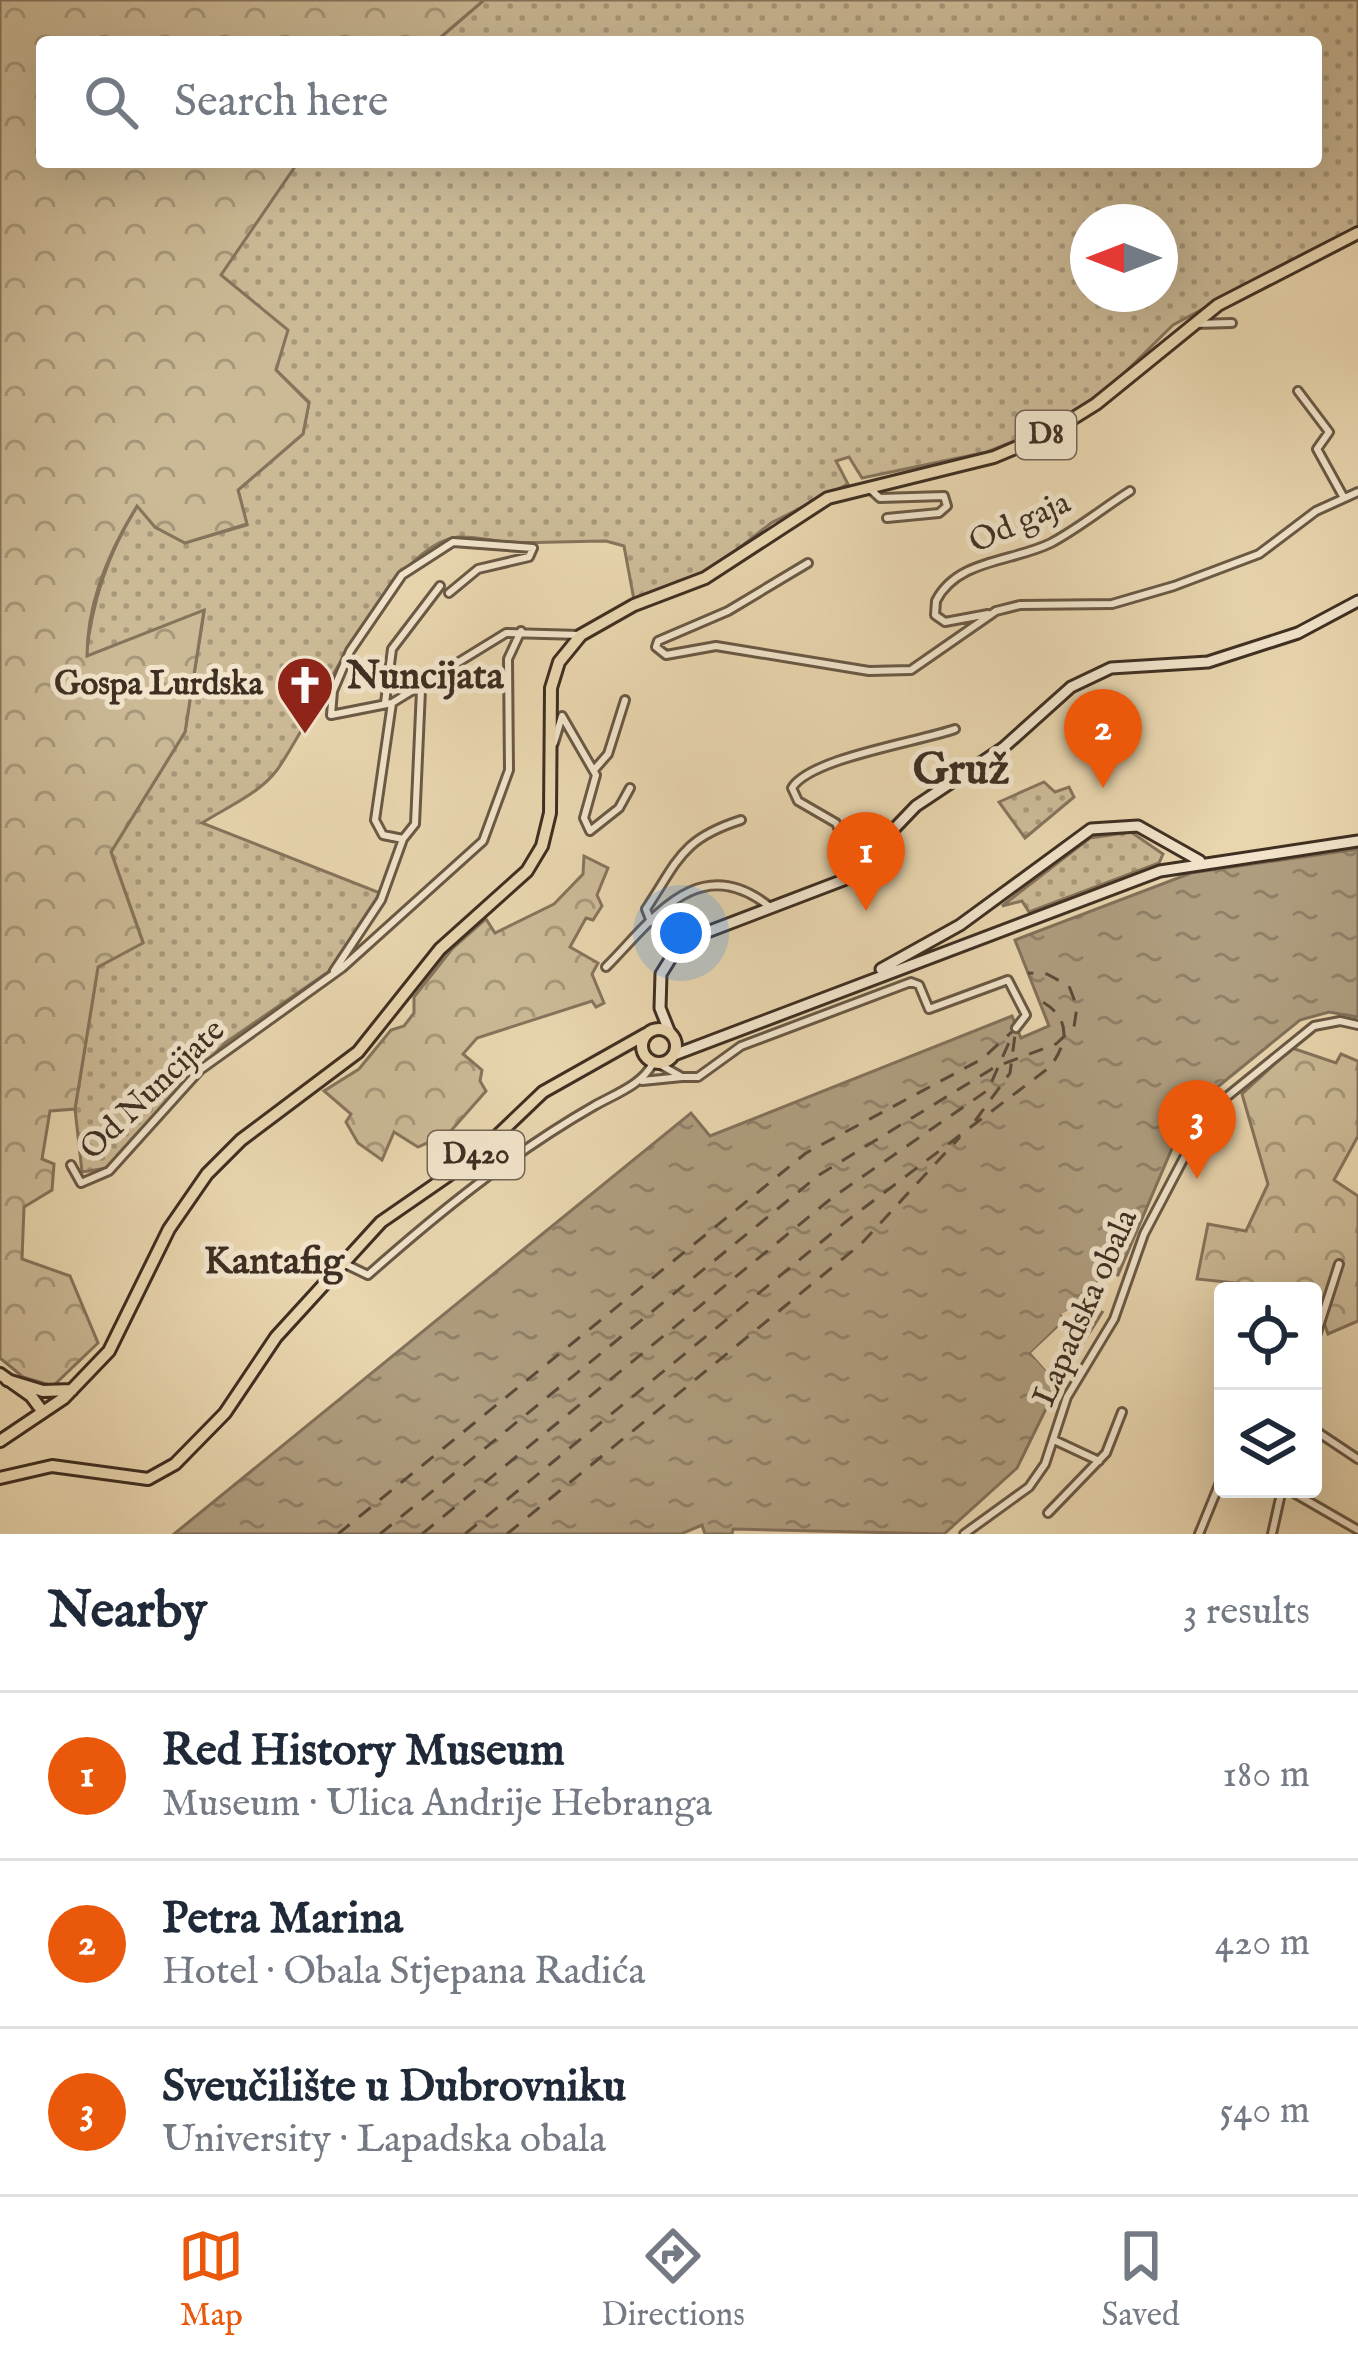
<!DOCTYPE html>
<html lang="en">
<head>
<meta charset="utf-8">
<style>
	:root { --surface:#fff; --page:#f2f2f3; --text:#1f2937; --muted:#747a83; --line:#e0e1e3; --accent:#ea580c }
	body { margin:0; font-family:"IM FELL English",serif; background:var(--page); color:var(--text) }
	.controls { position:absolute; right:36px; bottom:36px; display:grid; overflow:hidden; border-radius:12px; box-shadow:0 12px 48px #0002 }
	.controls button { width:108px; height:108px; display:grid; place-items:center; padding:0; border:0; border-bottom:3px solid var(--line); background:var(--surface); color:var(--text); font:60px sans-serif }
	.compass { position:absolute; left:1070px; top:204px; width:108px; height:108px; border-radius:50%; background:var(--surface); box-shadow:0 12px 48px #0002; rotate:270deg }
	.you { position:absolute; left:681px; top:933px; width:42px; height:42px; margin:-30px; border:9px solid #fff; border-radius:50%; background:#1a73e8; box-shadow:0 0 0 18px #1a73e833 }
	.badge { display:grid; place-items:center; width:78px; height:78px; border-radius:50%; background:var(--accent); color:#fff; font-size:39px; font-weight:700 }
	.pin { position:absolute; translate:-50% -99px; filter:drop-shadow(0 3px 6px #0008) }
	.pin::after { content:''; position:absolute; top:63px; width:42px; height:36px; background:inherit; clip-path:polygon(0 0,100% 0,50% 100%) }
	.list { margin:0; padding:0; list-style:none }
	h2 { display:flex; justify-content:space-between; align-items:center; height:156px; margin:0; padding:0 48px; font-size:51px }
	h2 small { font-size:39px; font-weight:400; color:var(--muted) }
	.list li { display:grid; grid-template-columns:78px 1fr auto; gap:36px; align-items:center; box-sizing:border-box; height:168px; padding:0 48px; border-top:3px solid var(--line) }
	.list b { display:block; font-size:45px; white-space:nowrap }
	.list p { margin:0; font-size:39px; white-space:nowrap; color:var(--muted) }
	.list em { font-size:39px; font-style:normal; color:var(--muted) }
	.icon { flex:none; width:66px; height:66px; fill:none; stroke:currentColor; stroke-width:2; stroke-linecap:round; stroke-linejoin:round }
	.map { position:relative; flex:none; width:1358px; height:1534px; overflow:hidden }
	.search { position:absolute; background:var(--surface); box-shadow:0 12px 48px #0002; left:36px; right:36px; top:36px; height:132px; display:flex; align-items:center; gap:30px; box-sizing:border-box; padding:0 42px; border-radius:12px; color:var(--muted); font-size:45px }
	.sheet { height:660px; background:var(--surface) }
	nav { display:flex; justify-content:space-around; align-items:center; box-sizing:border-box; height:168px; border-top:3px solid var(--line); background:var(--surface); font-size:33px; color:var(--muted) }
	nav a { display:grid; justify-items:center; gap:6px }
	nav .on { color:var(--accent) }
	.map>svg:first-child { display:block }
</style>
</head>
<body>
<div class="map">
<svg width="1358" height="1534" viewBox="0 0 1358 1534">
	<defs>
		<pattern id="grass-dots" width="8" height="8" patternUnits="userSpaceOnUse" patternTransform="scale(3)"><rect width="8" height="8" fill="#ccba97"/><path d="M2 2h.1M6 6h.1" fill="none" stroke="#a7987b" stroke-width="1.8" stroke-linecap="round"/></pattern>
		<pattern id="forest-crowns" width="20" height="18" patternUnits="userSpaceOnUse" patternTransform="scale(3)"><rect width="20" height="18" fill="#ccba97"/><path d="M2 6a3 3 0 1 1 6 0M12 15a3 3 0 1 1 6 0" fill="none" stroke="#a7987b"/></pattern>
		<pattern id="water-ripples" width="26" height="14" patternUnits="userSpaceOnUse" patternTransform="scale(3)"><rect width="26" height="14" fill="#af9d7f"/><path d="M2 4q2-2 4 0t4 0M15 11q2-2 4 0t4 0" fill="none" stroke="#908068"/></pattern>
	</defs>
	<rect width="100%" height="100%" fill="#e9d6af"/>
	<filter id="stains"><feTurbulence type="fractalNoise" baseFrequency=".00167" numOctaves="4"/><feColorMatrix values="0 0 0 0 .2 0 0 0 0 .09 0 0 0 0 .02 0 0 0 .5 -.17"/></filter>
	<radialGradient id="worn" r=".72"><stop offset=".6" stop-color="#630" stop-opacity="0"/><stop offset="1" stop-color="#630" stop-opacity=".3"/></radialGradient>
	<path fill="url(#grass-dots)" stroke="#86745c" stroke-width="3" fill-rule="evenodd" d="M 484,0 L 1358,0 L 1358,226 L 1173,325 L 1113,384 L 1060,422 L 987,452 L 862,478 L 849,457 L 836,461 L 848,484 L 771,523 L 714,568 L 634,600 L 624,546 L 606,541 C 573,541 538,544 504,542 C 489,540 473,536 458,537 C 389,544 313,721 277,770 C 259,794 227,807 202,823 L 380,893 L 328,972 L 225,1043 L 107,1168 L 82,1172 L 75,1109 L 98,967 L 143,942 L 111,852 L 185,732 L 204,612 L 86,657 C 92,601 108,553 138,505 L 155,527 L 185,543 L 247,525 L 238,490 L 303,434 L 309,402 L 276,370 L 287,330 L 220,275 L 298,162 L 1316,162 L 1316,42 L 435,42 ZM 1088,222 L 1160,222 L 1160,294 L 1088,294 Z
		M 1044,782 L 1055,792 L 1069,787 L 1074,797 L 1025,838 L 999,802 Z
		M 1131,832 L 1163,854 L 1159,863 L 1029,912 L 1022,901 L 1002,906 L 1090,838 Z"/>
	<path fill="url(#forest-crowns)" stroke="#86745c" stroke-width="3" d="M 0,0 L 484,0 L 435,42 L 42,42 L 42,162 L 298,162 L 221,275 L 288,330 L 276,370 L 309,403 L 303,434 L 238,490 L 247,524 L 185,543 L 155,527 L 137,506 C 109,551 87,602 87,656 L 204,610 L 185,732 L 111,852 L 143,943 L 98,967 L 75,1109 L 50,1111 L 42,1159 L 54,1164 L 52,1190 L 24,1207 L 22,1259 L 70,1276 L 98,1343 L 53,1386 L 23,1377 L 0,1358 Z
		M 584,856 L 608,868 L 597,895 L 602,906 L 593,920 L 586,918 L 570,947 L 598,963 L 592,974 L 604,1003 L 596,1007 L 592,1001 L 477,1038 L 463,1054 L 482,1070 L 480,1081 L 486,1091 L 449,1133 L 418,1147 L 394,1132 L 382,1160 L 358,1143 L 346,1122 L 351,1114 L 324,1091 L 359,1069 L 391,1030 L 404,1026 L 414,1013 L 414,997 L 452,949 L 486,919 L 495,933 L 554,904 L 583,874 Z
		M 1292,1048 L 1336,1063 L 1341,1054 L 1358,1061 L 1358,1136 L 1334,1180 L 1358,1196 L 1358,1321 L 1328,1334 L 1313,1291 L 1197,1279 L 1208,1224 L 1246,1231 L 1268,1184 L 1242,1094 Z"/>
	<path fill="url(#water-ripples)" stroke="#82715a" stroke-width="3" d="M 1358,849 L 1358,1017 L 1329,1012 L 1300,1020 L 1188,1111 L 1118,1275 L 1114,1273 L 1126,1232 L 1108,1280 L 1103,1277 L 1083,1295 L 1087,1301 L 1062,1315 L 1066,1319 L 1031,1353 L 1056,1380 L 1103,1311 L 1060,1380 L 1017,1468 L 944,1534 L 733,1529 L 732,1534 L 705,1534 L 702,1525 L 681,1534 L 174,1534 L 691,1113 L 710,1136 L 1012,1016 L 1021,1038 L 1049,1026 L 1015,940 L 1191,873 Z"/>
	<path fill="#e9d6af" d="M 1104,1276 L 1108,1286 L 1091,1296 L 1091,1304 L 1055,1339 L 1063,1349 L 1048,1364 L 1055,1371 L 1102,1304 L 1054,1379 L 1031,1353 L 1066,1320 L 1061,1314 L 1086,1301 L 1083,1296 Z"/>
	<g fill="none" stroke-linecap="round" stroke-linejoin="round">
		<path stroke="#5b4a39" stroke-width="3" stroke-dasharray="15 12" stroke-linecap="butt" d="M 975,1121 L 1010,1073 L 1015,1035
			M 338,1534 L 806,1153 L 982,1059 L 1015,1029
			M 380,1534 L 819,1175 L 995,1067 L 1056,1044 L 1074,1027 L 1077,1007 L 1069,986 L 1047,974 L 1028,973
			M 422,1534 L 833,1197 L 988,1090 L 1015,1029
			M 465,1534 L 848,1220 L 1050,1067 C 1070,1040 1070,1016 1039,1000
			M 507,1534 L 862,1243 L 960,1137"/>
		<defs>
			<path id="street" d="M 1194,324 L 1232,323
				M 1298,391 L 1329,432 L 1317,449 L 1344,498
				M 870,489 L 880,498 L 944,496 L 947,506 L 939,513 L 887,518
				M 808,563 L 728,611 L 658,641 L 656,647 L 666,655 L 716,646 L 869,671 L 911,670 L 996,611 L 1020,605 L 1112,604 L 1174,586 L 1259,554 L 1316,511 L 1358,492
				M 449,593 L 478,569 L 529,557 L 533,548 L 453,542 L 402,575 L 350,651 L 333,691 L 331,715 L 392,703 L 506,633 L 581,635
				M 988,614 L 945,622 L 935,615 L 936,601 C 957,559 1013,562 1051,543 C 1079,528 1103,508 1130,491
				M 385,703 L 392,649 L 440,586
				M 392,703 L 375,820 L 383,835 L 403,839
				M 554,743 L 562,716 L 596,775 L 584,818 L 590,831 L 619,808 L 630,788
				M 594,770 L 608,754 L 625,700
				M 856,869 L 836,823 L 798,801 L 792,788 C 810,758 918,742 955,729
				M 651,922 L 646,909 C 678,861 681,839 741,820
				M 606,967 C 653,920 698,849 770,907
				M 334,971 L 381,900 L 403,839 L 415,824 L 421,690
				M 659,1064 L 682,1077 L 698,1077 L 741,1046 L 911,982 L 919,985 L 929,1009 L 1008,980 L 1026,1015 L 1016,1028
				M 642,1081 L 682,1077
				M 71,1165 L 81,1183 L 109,1171 L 200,1070 L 342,968 L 483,841 L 509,770 L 508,659 L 521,631
				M 343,1263 L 368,1275 C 438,1213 512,1153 594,1106 C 615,1094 642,1085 653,1063
				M 1313,1345 L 1339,1264
				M 1313,1429 L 1358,1459
				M 1054,1440 L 1099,1461
				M 1287,1489 L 1358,1530
				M 1048,1513 L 1106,1453 L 1122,1412
				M 964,1534 L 1029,1487 L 1045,1464 L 1067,1397 L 1114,1319 L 1144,1234 L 1208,1112 L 1314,1026 L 1340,1021 L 1358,1025
				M 1199,1534 L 1223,1475
				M 1272,1534 L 1282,1489"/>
			<path id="secondary" d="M 881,969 L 960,925 L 1091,829 L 1138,826 L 1200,861
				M 670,1033 L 660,1008 L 661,974 L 681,942 L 846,879 L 916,806 L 1003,748 L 1071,687 L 1111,668 L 1208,662 L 1298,633 L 1358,601
				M 674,1055 L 1160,871 L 1358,841"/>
			<path id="primary" d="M642 1046a17 17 0 1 1 34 0a17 17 0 1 1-34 0Z
				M 0,1374 L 31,1396 L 43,1412
				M 7,1380 L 43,1391 L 72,1390
				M 0,1441 L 64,1398 L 109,1351 L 169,1229 L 207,1174 L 241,1140 L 358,1052 L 440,949 L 527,871 L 542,846 L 550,813 L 551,688 L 559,662 L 581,635 L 634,605 L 705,578 L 828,498 L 994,457 L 1048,434 L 1096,404 L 1218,305 L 1358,233
				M 0,1478 L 52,1466 L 148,1479 L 175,1464 L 225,1413 L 276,1337 L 381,1222 L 475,1157 L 543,1092 L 646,1034"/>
		</defs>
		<use href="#street" stroke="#6a5945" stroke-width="12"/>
		<use href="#secondary" stroke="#3f2f22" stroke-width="15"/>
		<use href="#primary" stroke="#3f2f22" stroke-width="16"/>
		<use href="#street" stroke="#f1e4cb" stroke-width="6"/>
		<use href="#secondary" stroke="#f1e4cb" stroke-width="9"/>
		<use href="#primary" stroke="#e9d6af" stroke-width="10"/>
	</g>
	<defs>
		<symbol id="church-pin" viewBox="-11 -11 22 30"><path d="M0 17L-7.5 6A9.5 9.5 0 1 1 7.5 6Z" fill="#8f2418" stroke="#f1e4cb"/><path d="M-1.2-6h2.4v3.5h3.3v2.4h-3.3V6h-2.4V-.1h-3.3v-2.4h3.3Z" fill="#fff"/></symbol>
	</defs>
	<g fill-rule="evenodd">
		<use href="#church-pin" x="272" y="652" width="66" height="90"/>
	</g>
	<g text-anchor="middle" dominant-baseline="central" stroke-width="10" stroke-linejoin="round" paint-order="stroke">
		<g fill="#f1e4cb" stroke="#746555" stroke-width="3">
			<rect x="1016" y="411" width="60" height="48" rx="9"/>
			<rect x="428" y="1131" width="96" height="48" rx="9"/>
		</g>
		<g font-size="30" font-weight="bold" fill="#3f2f22">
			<text x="1046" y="435">D8</text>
			<text x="476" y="1155">D420</text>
		</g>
		<g font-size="33" fill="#3f2f22" stroke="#f1e4cb">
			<text transform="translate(1020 523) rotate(-24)">Od gaja</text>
			<text transform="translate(153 1090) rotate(-44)">Od Nuncijate</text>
			<text transform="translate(1086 1308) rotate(-66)">Lapadska obala</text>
		</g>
		<g font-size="33" font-weight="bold" fill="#3f2f22" stroke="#f1e4cb" text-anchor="end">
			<text x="263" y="685">Gospa Lurdska</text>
		</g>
		<g font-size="39" font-weight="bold" fill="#3f2f22" stroke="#f1e4cb">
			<text x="425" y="677">Nuncijata</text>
			<text x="274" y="1262">Kantafig</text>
		</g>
		<g font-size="45" font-weight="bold" fill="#3f2f22" stroke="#f1e4cb">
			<text x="961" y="770">Gruž</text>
		</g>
	</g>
	<rect width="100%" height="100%" filter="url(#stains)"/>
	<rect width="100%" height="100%" fill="url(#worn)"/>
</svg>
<div class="controls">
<button><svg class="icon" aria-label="locate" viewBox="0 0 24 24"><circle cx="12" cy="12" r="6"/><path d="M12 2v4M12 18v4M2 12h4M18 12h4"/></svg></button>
<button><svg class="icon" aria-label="layers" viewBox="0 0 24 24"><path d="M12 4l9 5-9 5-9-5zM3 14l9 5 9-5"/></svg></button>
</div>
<svg class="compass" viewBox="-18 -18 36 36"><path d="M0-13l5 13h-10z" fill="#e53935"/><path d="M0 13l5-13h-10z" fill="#747a83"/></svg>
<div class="you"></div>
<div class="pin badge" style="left:866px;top:911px">1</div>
<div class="pin badge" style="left:1103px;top:788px">2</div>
<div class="pin badge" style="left:1197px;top:1179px">3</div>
<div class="search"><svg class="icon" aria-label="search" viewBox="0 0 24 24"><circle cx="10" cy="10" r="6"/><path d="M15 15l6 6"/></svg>Search here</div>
</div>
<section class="sheet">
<h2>Nearby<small>3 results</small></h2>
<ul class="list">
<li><span class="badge">1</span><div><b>Red History Museum</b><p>Museum · Ulica Andrije Hebranga</p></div><em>180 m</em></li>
<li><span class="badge">2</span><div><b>Petra Marina</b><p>Hotel · Obala Stjepana Radića</p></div><em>420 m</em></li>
<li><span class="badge">3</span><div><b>Sveučilište u Dubrovniku</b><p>University · Lapadska obala</p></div><em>540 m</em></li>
</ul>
</section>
<nav>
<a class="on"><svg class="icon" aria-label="map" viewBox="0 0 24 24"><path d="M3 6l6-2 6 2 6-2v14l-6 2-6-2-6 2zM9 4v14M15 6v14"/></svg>Map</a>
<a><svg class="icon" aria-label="directions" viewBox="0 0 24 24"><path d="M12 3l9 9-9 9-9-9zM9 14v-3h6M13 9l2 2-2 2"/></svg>Directions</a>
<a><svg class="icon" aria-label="saved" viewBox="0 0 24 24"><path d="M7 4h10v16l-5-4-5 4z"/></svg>Saved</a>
</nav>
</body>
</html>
